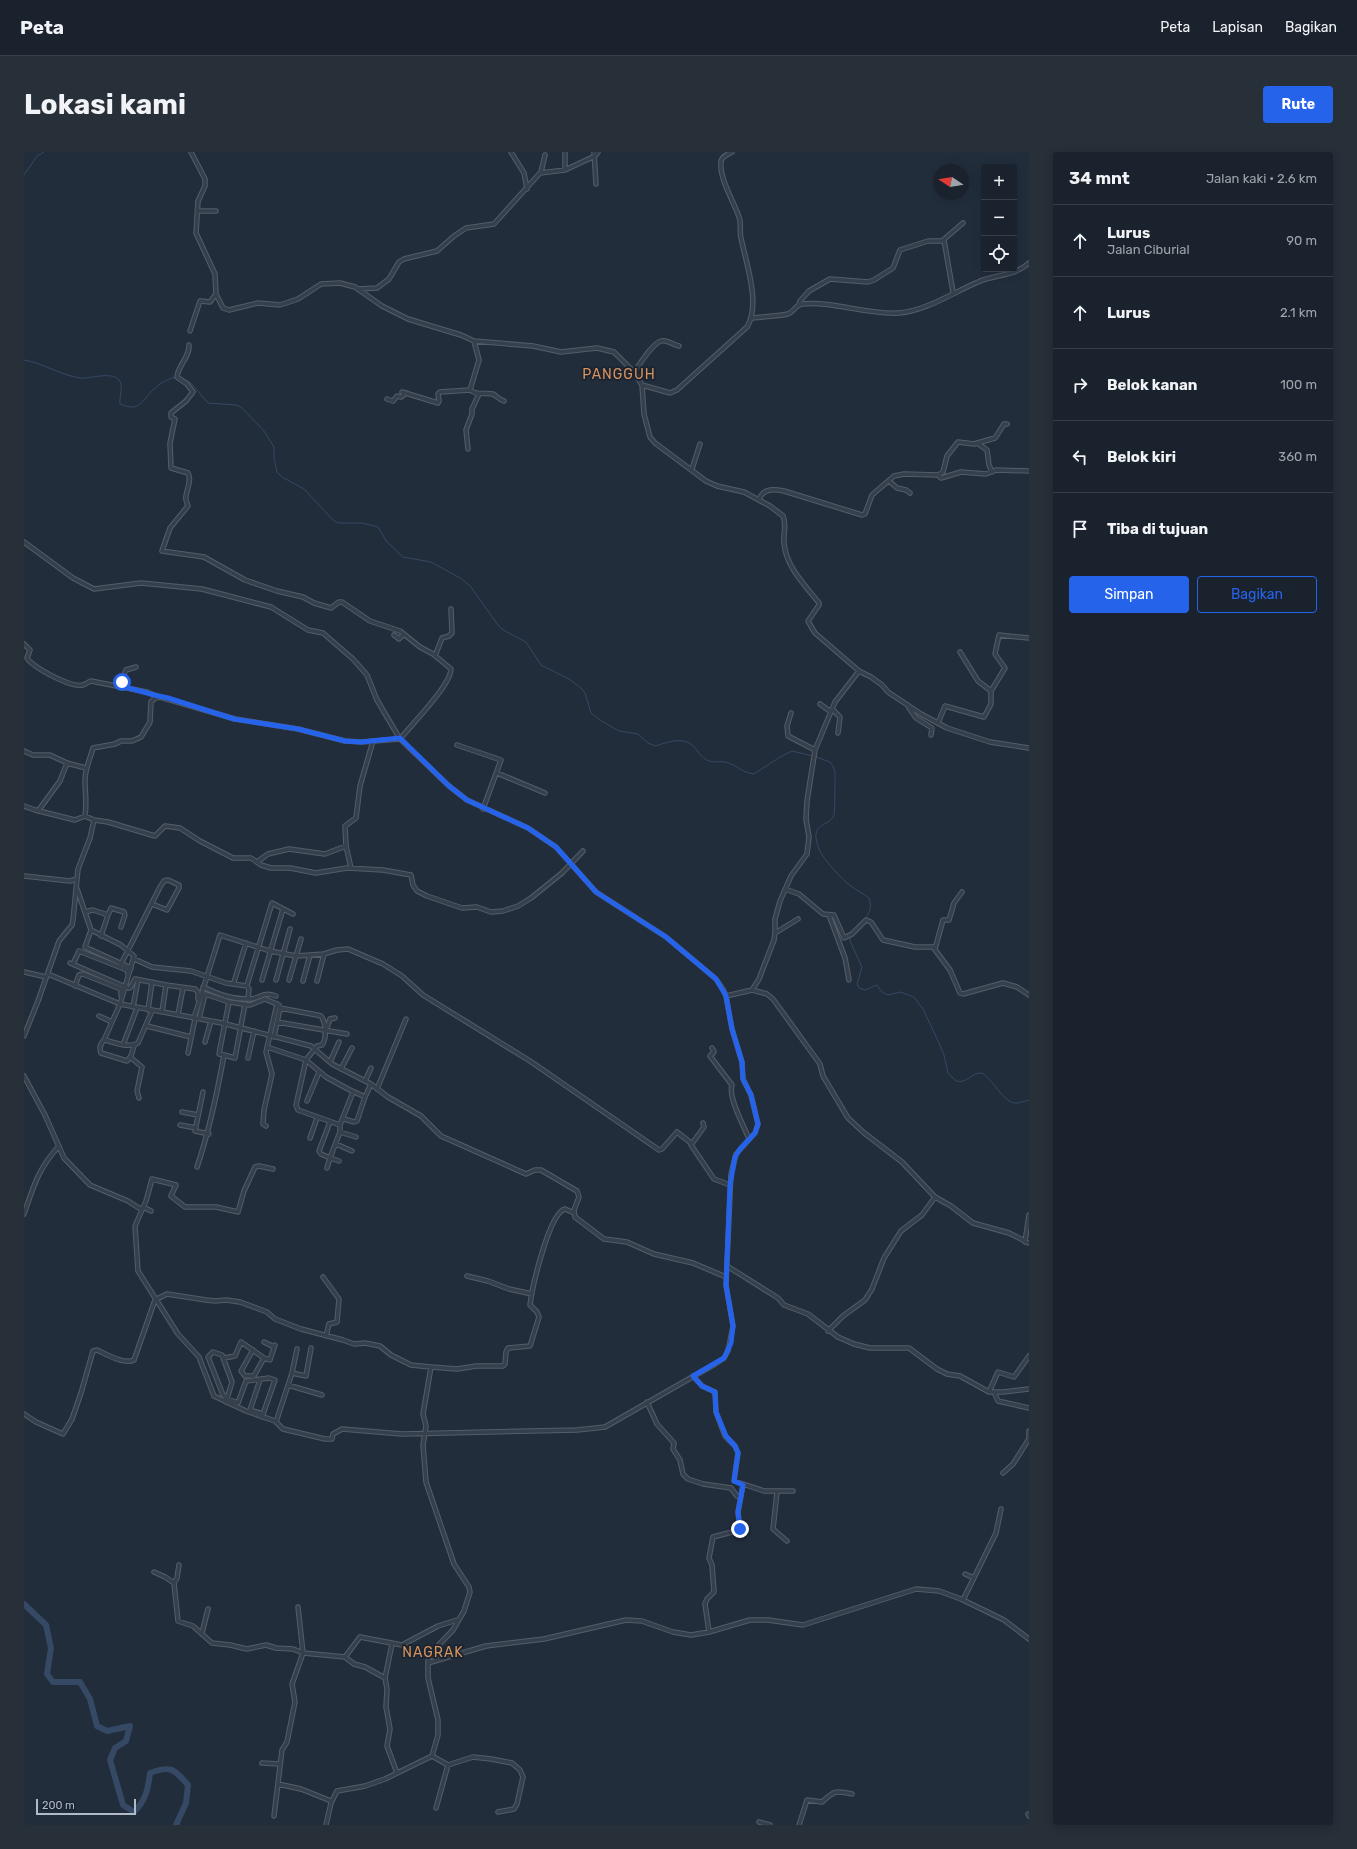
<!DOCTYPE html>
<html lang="id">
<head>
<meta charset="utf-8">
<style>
	:root { --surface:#1a222d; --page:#272f39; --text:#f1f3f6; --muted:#9fa4aa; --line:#383f49; --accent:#2563eb }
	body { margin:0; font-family:Rubik,sans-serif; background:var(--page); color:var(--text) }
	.controls { position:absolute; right:12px; top:12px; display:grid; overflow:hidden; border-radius:4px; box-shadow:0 2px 10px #0003 }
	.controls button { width:36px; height:36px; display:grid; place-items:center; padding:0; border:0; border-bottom:1px solid var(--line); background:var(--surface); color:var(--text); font:20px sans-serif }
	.compass { position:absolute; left:909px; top:12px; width:36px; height:36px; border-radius:50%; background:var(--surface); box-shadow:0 2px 10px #0003; rotate:282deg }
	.scale { position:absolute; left:12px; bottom:10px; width:100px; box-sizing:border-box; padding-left:4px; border:2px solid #b1bac8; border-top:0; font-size:11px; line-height:14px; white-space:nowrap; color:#b1bac8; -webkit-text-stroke:3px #1b2431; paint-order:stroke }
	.stop { position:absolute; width:12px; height:12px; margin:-9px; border:3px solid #2563eb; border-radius:50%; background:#fff }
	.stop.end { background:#2563eb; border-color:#fff; box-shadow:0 1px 4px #0008 }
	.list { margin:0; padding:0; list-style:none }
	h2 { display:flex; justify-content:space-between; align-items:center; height:52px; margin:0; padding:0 16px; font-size:17px }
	h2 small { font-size:13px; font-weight:400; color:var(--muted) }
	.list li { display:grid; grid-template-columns:26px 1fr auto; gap:12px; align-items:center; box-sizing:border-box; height:72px; padding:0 16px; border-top:1px solid var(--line) }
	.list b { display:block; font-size:15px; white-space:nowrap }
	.list p { margin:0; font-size:13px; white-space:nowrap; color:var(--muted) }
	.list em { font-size:13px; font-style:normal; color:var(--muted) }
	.actions { display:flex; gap:8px; padding:12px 16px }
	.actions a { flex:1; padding:9px 0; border:1px solid var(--accent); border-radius:4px; text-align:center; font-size:14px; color:var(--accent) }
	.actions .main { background:var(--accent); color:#fff }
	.icon { flex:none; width:22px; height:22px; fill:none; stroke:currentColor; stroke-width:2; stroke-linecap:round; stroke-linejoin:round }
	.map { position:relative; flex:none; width:1005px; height:1673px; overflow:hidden; border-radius:4px }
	header { display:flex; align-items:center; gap:24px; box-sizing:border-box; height:56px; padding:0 20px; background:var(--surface); border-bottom:1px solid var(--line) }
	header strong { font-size:19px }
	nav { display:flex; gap:22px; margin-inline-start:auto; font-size:14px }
	.intro { display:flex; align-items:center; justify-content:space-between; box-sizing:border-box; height:96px; padding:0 24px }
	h1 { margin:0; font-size:28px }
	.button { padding:10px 18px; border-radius:4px; background:var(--accent); color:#fff; font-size:14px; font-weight:700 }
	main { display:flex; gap:24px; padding:0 24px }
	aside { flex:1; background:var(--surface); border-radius:4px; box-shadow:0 2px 10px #0003 }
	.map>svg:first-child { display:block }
</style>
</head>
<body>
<header>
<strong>Peta</strong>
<nav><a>Peta</a><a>Lapisan</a><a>Bagikan</a></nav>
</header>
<div class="intro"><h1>Lokasi kami</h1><a class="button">Rute</a></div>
<main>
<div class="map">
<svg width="1005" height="1673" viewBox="0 0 1005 1673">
	<rect width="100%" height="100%" fill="#222d3c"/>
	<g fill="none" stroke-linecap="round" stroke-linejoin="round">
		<path stroke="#354864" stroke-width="1" d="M 0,23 L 13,4 L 20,0
			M 0,208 C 19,211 36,223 56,226 C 65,227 88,219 95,228 C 100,234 95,245 96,252 C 116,261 118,248 130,237 C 136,231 144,227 152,225
			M 155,224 L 167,231 L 184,251 L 212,253 L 217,255 L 240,279 L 250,295 L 250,306 L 253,320 L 258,325 L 280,337 L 309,368 L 314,371 L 338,371 L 354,375 L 363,390 L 379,405 L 407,410 L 438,427 L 446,434 L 474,473 L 479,478 L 502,490 L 517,513 L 545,527 L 557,536 L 561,541 L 567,561 L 576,568 L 595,579 L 614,582 L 624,591 L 631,594 C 645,590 661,583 672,597 C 675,601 678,606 683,608 C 690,612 697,608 704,611 C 715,614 716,620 730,622 L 756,605 L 768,599 L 789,604
			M 792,605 L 806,610 C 808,613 810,616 811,620 C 811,625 811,660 810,663 C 805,676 784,669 795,697 C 799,707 818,728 827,734 C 833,739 839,741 845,746 C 848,755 846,760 841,767
			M 826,785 L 826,789 L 838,815 L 833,832 L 835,836 L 841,838 L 853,833 L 858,840 L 864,843 L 876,840 L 890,845 L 899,857 L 915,891 L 920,903 L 924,921 L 932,929 C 943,932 948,920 958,921 C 969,927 980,952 992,951 C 996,951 1001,949 1005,948"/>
		<path stroke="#354864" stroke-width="6" d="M 0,1452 L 22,1473 L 27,1496 L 23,1522 L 29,1530 L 56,1530 L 66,1547 L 73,1574 L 83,1579 L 106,1574 L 102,1589 L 91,1596 L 86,1608 L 99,1653 L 110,1660 C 122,1648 124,1637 126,1621 C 147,1613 150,1617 164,1633 L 162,1651 L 152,1673"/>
		<defs>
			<path id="minor" d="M 167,0 L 181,27 L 181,34 L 174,49 L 172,81 L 191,122 L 192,142 L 199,156 L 205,158 L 234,151 L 256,153 L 274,147 L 297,132 L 316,131 L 331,135 L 358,154 L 384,167 L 437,183 L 450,189 L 509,194 L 537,200 L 573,196 L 590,200 L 610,220 L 618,233 L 620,262 L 626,285 L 631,291 L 682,329 L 693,334 L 720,340 L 746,354 L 759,364 C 763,373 759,381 760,391 C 762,415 781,433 795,451 L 795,453 L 784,469 L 791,481 L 835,519 L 847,525 L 858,533 L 864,540 L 897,562 L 923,576 L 966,590 L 1005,596
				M 487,0 L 500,21 L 503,37
				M 541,0 L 541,18
				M 570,0 L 572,32
				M 517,20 L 521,3
				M 174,59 L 192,59
				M 920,88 L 929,140
				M 334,137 L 353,136 L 365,127 L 375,110 L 380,107 L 413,99 L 430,84 L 442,76 L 470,72 L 516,21 L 541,18 L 571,4 L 574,0
				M 775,153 L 776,149 L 785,139 L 806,127 L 844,130 L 850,128 L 869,116 L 876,98 L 904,89 L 918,89 L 939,71
				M 727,166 C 737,165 755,164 764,162 C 770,160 771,153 778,152 C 811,149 842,163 875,161 C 902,159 930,140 954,130 C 972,122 989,125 1005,111
				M 166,179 L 176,149 L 186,150 L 192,142
				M 610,220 C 616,212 628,192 637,189 C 642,187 650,193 655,194
				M 618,233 L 646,241 L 653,238 L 723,175 C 737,152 722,111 717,86 C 715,79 718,72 715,65 C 710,50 695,26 697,10 C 697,5 704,2 708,0
				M 446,238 C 453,244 461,240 469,242 C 473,244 475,248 480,249
				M 378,240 L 414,251 L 415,249 L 414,242 L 416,240 L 446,238 L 455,208 L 450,189
				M 363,247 L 369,249 L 373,244 L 377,245 L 382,241
				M 953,291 L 963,298 L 965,313 L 968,320
				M 444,297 L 442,278 L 448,262 L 448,257 L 455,242
				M 668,317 L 676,292
				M 914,323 L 917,326 L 937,320 L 962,322 L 972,318 L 1005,319
				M 865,329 L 873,336 L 882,338 L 886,341
				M 735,348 C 739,336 749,337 760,339 L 838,363 L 841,362 L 848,343 L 870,324 L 880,322 L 914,323 L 919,320 L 923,304 L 934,290 L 950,292 L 971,286 L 980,272 L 983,272
				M 0,390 L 49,426 L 70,437 L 117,431 L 178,437 L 247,455 L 284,478 L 299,481 L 329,507 L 343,523 L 353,548 L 376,587 C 387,573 427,533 427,517 L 409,502 L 396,495 L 376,479 L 346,469 L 318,450 L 315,450 L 307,456 L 290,451 L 279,445 L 253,439 L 221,428 L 180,405 L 138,399 L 146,376 L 164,354 C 163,351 161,347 162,344 C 163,336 168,328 164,321 L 147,316 L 146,291 L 151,267 L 147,265 L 147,261 L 162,249 L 169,240 L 163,232 L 153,225 C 154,213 166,205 165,193
				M 370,483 L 375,487 L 380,482
				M 0,492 L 6,498 L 3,506 C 10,516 47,536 59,533 C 62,532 64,530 67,529 L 123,540 L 134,545
				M 936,500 L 954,529 L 967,539
				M 411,504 L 418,486 L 425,484 L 428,481 L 427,457
				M 95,534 L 102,518 L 112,515
				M 796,552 L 807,560
				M 885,556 L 892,566 L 908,576 L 907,583
				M 808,557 L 816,565 L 814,581
				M 767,561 L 763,574 L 764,584 L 791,598
				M 914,571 L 921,554 L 960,565 L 967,552 L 967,539 L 981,516 L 971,502 L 975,483 L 1005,486
				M 433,593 L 477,608 L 459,657
				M 0,599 L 9,603 L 26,603 L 43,611 L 62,616
				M 473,621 L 521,641
				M 0,654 L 11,658 L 51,668 L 61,664 C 63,651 61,640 61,628 C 61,617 66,607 69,596 L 91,592 L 97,589 L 108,589 L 117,585 L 126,570 L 127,550 L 131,546 L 136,545 L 211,567 L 274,577 L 321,589 L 337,590 L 376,587 L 425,634 L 443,648 L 504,676 L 532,695 L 572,740 L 642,785 L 692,827 L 700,839 L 702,844 L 708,877 L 718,910 L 719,927 L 727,943 L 734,972 L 731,981 L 712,1002 L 707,1022 L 702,1133 L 709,1174 L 704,1199 L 700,1206 L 691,1212 L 581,1275 L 553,1278 L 378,1282 L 318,1277 L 309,1282 L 308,1287 L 301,1287 L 259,1277 L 251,1269 L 222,1259 L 190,1244 L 175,1205 L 154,1182 L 114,1119 L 111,1074 L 118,1058 L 104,1049 L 66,1033 L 40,1006 L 21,963 L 0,924
				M 14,659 L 36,629 L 43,611
				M 70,668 L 84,670 L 131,684 L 141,674 L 156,676 L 176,689 L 209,706 L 227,706 L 237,713 L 247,716 L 266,716 L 292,721 L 323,716 L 359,718 L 387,723 L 389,733 L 393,739 L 403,744 L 438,756 L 453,755 L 467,760 L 479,759 L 494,754 L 507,746 L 538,721 L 559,699
				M 233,710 L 244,702 L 265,697 L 301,702 L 322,694
				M 327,716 L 322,694 L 321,674 L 332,666 L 336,634 L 349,589
				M 0,724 L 46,729 L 53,727
				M 53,737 L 67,778 L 97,793 L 110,804 L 96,852 L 88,870
				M 761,737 L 775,742 L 799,762 L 810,763 L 820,786 L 828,782 L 842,768 L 847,770 L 859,788 L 891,795 L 909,795 L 926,818 L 936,841 L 939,842 L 979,831 L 993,835 L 1005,843
				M 61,760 L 69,758 L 84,763 L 77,784
				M 84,763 L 87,756 L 100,760 L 101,763 L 97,775
				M 805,763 L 821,806 L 825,828
				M 67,778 L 61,795 L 107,816
				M 751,781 L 774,767
				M 911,797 L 919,768 L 925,768 L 930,751 L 938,740
				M 110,807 L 128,815 L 167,819 L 202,831 L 223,834 L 225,837 L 224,847
				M 46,811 L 104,836 L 106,836 L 111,827 L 142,833
				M 49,812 L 55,799 L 103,818 L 104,822
				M 97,812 L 136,735 L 140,729 L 144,728 L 155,733 L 155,736 L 143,758 L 128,752
				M 0,820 L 22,825
				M 24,822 L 96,852 L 198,871 L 287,894 L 308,912 L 347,932 L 364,945 L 397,964 L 417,984 L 502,1022 L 511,1018 L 517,1018 L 553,1039 L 555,1045 L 550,1058 L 551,1065 L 580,1087 L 603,1090 L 630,1102 L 669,1111 L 702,1125
				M 238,828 L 259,757
				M 252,828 L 266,777
				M 265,828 L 277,787
				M 279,829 L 286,803
				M 293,829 L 300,802
				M 210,830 L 222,791
				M 223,833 L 248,751 L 269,762
				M 51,834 L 55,823 L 59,822 L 97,837 L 97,843
				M 179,835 C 194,842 209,848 225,847 C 237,847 237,839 252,844
				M 728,838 L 743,842 L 749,847 L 796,912 L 799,924 L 824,966 L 839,980 L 878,1010 L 911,1045 L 927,1054 L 949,1071 L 985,1081 L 1005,1091
				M 702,844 L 728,838 L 735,827 L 750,788 L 751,781 L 751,767 L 756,749 L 767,724 L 783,702 L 785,685 L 782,667 L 783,649 L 791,598 L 811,550 L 835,519
				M 109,855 L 114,828
				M 256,856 L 293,863 L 297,864 C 302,871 303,886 298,893 L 293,894 L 282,908 L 272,953 L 274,958 L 316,973 L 329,940
				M 124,858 L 128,830
				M 138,860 L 142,833 L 171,837 L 174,840 L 174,847
				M 154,863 L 159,836
				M 75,864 L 88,870 L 80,888
				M 170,866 L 196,783 L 246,799 L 272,804 L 300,802 L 313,798 L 324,797 L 359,812 L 378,824 L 399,843 L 506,909 L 635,998 L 638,997 L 653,980 L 667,991
				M 175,867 L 181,842 L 205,850 L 226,853 L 241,847 L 255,853 L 256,856 L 250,885
				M 253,870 L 323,882
				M 123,874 L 167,885
				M 302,878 L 306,867 L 311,866
				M 0,884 L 14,849 L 35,789 L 48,773 L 49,768 L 54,717 L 66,686 L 70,668 L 61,664
				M 181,890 L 187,869
				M 99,893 L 113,856
				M 110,894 L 107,904 L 103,909 L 77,901 C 75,896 76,892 80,888 C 91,890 104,897 114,891 L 128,859
				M 243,895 L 282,908 L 302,925 L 324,937 L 341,945 L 347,932
				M 688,896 L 690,900 L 686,904 L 708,933 C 704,946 720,974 725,987
				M 164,901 L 171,867
				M 200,903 L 211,906 L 221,852
				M 106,905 L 118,915 L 113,939 L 115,946
				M 224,906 L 230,879
				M 306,910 L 315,890
				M 317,917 L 328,896
				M 341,929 L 347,916
				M 353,937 L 382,867
				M 179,940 L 171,979 L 185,982
				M 283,949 L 295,920
				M 158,960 L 174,963
				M 320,967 L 330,970 L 333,969 L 341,945
				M 679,971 L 680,975 L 667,993 L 690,1027 L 706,1033
				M 156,973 L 172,976
				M 242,974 L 239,972 L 240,958 L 248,922 L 242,900 L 253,852
				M 316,980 L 332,985
				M 286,986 L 293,966
				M 312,992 L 328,999
				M 315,1009 L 306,1006 L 316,980 L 316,973
				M 173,1015 C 186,977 193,942 200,903 L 195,902 L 205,850
				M 303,1016 L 306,1006 L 297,1002 L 295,999 L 306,970
				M 119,1055 L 127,1059
				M 118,1058 L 122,1049 L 128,1027 L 152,1033 L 147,1044 L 161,1055 L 192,1055 L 214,1060 L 220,1039 L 231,1015 L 235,1014 L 249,1017
				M 0,1062 C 10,1033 14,1017 35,994
				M 1001,1090 L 1005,1063
				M 703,1114 L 754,1146 L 760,1153 L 784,1162 L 814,1185 L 830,1192 L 846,1196 L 885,1196 L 913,1217 L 923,1222 L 936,1224 L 965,1240 L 979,1240 L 1005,1237
				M 443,1124 L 464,1129 L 485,1137 L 508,1142
				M 299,1125 L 315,1147 L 313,1170 L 305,1172 L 302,1184
				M 804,1179 L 819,1164 L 841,1148 L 848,1137 L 860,1106 L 877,1079 L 898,1063 L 911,1045
				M 240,1190 L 250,1195
				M 229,1198 L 217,1219 L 221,1224 L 230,1224 L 240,1206
				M 200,1206 L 211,1204 L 217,1190 L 240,1206 L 246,1208 L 251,1193
				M 407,1215 L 433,1217 L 452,1214 L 479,1214 L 481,1212 L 482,1200 L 484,1196 L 506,1194 L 515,1165 L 513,1160 L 506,1153 C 508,1136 525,1061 541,1057 L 550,1061
				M 268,1221 L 282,1224 L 287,1196
				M 669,1224 L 678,1234 L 691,1240 L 692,1260 L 701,1284 L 711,1294 L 714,1301 L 710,1329 L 740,1339 L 769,1339
				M 236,1228 L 226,1258 L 239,1262
				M 264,1233 L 298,1243
				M 965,1240 L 974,1220 L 990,1225 L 1005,1204
				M 970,1240 L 974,1249 L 1005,1256
				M 202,1250 L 208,1230 L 198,1203 L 189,1200 L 184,1205 L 199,1243 L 203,1247 L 214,1251 L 222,1229 L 245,1226 L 251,1228 L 238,1265
				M 623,1250 L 633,1272 L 650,1291 L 649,1297 L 656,1308 L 659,1322 L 664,1327 L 679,1332 L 707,1336 L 713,1344 L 717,1345
				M 0,1262 L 12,1270 L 39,1282 L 48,1267 L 57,1241 L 69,1199 L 73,1198 C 82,1202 100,1213 110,1208 L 131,1148 L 143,1142 L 182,1148 L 191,1149 L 202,1148 L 216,1150 L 243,1160 L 251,1167 L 277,1177 L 319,1188 L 330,1192 L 341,1191 L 356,1194 L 367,1203 L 387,1213 L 407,1215 L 399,1262 L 402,1274 L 399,1293 L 402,1330 L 430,1412 L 445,1435 L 446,1440 L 440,1459 L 429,1478 L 407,1501 L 404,1509 L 404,1526 L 414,1568 L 414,1583 L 408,1604 L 361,1627 L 341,1634 L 313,1639 L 307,1651 L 302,1673
				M 252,1270 L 268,1221 L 273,1197
				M 1005,1279 L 1005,1285
				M 979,1321 L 989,1312 L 1005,1287
				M 753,1340 L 749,1377 L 763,1389
				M 130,1420 L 141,1425 L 150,1431 L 154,1469 L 169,1474 L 188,1491 L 206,1493 L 223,1497 L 242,1493 L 252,1496 L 269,1497 L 279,1501 L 321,1505 L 330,1512 L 341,1515 L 361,1526 L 363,1537 L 362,1555 L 366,1577 L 363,1594 L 373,1621
				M 941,1422 L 950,1426
				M 150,1431 L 153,1426 L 155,1413
				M 939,1448 L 972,1381 L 977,1357
				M 685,1480 L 681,1452 L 683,1447 L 690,1440 L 688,1413 L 685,1406 L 689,1385 L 716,1378 L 714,1360 L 719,1333
				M 178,1481 L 184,1457
				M 321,1505 L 336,1485 L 378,1493 L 414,1474 L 433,1468
				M 404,1511 L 462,1494 L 520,1487 L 602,1468 L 618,1469 L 649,1480 L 667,1483 L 685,1480 L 726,1468 L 744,1468 L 779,1473 L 892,1437 L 915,1439 L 937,1447 L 980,1468 L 1005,1487
				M 361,1526 L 368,1492
				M 408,1604 L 424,1613 L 449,1605 L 467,1607 L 488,1611 L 496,1618 L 499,1625 L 493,1652 L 490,1657 L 474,1660
				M 238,1611 L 256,1612
				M 254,1632 L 277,1637 L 307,1649
				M 412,1656 L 424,1613
				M 1004,1662 L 1005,1664
				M 250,1664 L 258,1598 L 263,1590 L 271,1550 L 268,1532 L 279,1501 L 274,1455
				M 735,1670 L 746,1673
				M 775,1673 L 783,1648 L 798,1650 C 810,1639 811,1638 828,1642"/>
		</defs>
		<use href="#minor" stroke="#545d6a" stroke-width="5.5"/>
		<use href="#minor" stroke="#363f4c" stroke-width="3.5"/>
	</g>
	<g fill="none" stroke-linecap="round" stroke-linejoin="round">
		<path stroke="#2563eb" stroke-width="5" d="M 98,530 L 95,534 C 112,537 127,543 144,546 L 210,567 L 274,577 L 321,589 L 337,590 L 376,586 L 425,634 L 443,648 L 504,676 L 532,695 L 572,740 L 642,785 L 692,827 L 702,844 L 708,877 L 718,910 L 719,927 L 727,943 L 734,972 L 731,981 L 716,997 L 711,1005 L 706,1033 L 702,1133 L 709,1174 L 707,1191 L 700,1206 L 669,1224 L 678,1234 L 691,1240 L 692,1260 L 702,1284 L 711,1294 L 714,1301 L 710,1329 L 719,1333 L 714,1360 L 716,1377"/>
	</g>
	<g text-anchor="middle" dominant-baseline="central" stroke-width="4" stroke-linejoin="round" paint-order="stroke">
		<g font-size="14" letter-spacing="1" fill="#d7925d" stroke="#1b2431">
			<text x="595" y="222">PANGGUH</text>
			<text x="409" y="1500">NAGRAK</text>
		</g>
	</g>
</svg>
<div class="controls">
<button>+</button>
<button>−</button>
<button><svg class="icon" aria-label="locate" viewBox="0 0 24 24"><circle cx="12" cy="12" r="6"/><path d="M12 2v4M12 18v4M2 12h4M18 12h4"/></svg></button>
</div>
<svg class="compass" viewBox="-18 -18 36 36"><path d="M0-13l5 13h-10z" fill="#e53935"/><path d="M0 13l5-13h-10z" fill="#9fa4aa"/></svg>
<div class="scale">200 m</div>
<div class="stop" style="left:98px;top:530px"></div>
<div class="stop end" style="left:716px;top:1377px"></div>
</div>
<aside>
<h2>34 mnt<small>Jalan kaki · 2.6 km</small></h2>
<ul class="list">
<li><svg class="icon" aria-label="ahead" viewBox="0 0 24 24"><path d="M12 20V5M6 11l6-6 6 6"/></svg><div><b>Lurus</b><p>Jalan Ciburial</p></div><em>90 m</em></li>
<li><svg class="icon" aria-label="ahead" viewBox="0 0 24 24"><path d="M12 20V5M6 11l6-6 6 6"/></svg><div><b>Lurus</b></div><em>2.1 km</em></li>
<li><svg class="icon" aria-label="right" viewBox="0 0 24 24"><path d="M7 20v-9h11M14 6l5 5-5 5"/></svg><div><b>Belok kanan</b></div><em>100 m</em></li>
<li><svg class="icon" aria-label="left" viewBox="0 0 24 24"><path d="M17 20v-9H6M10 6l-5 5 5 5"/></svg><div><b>Belok kiri</b></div><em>360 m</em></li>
<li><svg class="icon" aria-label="arrive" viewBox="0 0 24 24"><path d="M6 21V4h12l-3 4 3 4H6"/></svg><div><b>Tiba di tujuan</b></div></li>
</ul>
<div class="actions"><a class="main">Simpan</a><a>Bagikan</a></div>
</aside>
</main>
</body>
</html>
